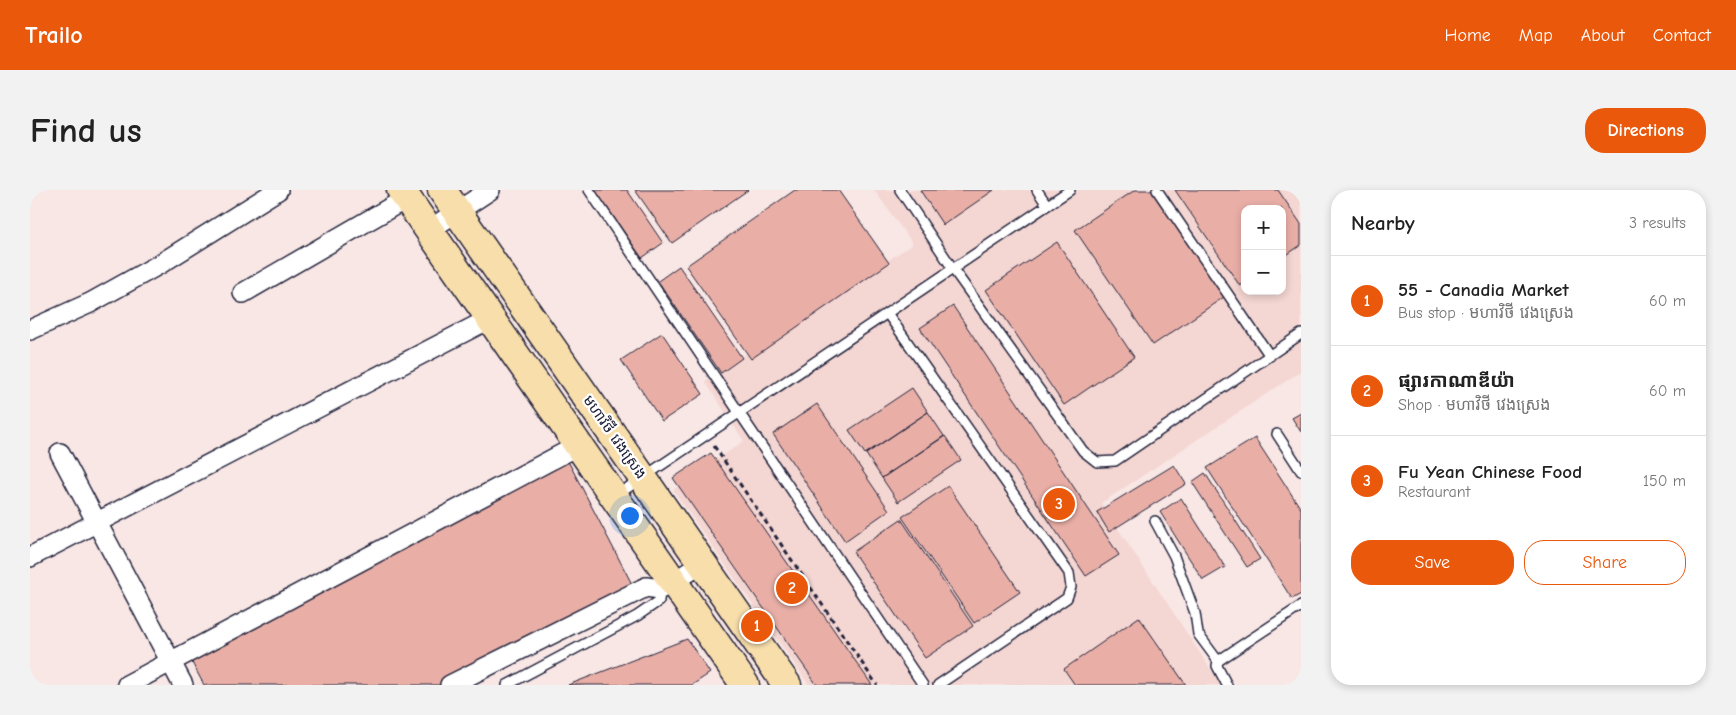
<!DOCTYPE html>
<html lang="en">
<head>
<meta charset="utf-8">
<style>
	:root { --surface:#fff; --page:#f2f2f2; --text:#222; --muted:#767676; --line:#e0e0e0; --accent:#ea580c }
	body { margin:0; font-family:"Comic Neue","Noto Sans Khmer",sans-serif; background:var(--page); color:var(--text) }
	.controls { position:absolute; right:15px; top:15px; display:grid; overflow:hidden; border-radius:10px; box-shadow:0 2px 8px #0003 }
	.controls button { width:45px; height:45px; display:grid; place-items:center; padding:0; border:0; border-bottom:1px solid var(--line); background:var(--surface); color:var(--text); font:25px sans-serif }
	.you { position:absolute; left:599px; top:325px; width:18px; height:18px; margin:-12px; border:4px solid #fff; border-radius:50%; background:#1a73e8; box-shadow:0 0 0 8px #1a73e833 }
	.badge { display:grid; place-items:center; width:32px; height:32px; border-radius:50%; background:var(--accent); color:#fff; font-size:16px; font-weight:700 }
	.pin { position:absolute; translate:-50% -50%; border:2px solid #fff; box-shadow:0 1px 5px #0006 }
	.list { margin:0; padding:0; list-style:none }
	h2 { display:flex; justify-content:space-between; align-items:center; height:65px; margin:0; padding:0 20px; font-size:21px }
	h2 small { font-size:16px; font-weight:400; color:var(--muted) }
	.list li { display:grid; grid-template-columns:32px 1fr auto; gap:15px; align-items:center; box-sizing:border-box; height:90px; padding:0 20px; border-top:1px solid var(--line) }
	.list b { display:block; font-size:19px; white-space:nowrap }
	.list p { margin:0; font-size:16px; white-space:nowrap; color:var(--muted) }
	.list em { font-size:16px; font-style:normal; color:var(--muted) }
	.actions { display:flex; gap:10px; padding:15px 20px }
	.actions a { flex:1; padding:11px 0; border:1px solid var(--accent); border-radius:20px; text-align:center; font-size:18px; color:var(--accent) }
	.actions .main { background:var(--accent); color:#fff }
	.map { position:relative; flex:none; width:1271px; height:495px; overflow:hidden; border-radius:20px }
	header { display:flex; align-items:center; gap:30px; box-sizing:border-box; height:70px; padding:0 25px; background:var(--accent); color:#fff }
	header strong { font-size:24px }
	nav { display:flex; gap:28px; margin-inline-start:auto; font-size:18px }
	.intro { display:flex; align-items:center; justify-content:space-between; box-sizing:border-box; height:120px; padding:0 30px }
	h1 { margin:0; font-size:35px }
	.button { padding:12px 22px; border-radius:20px; background:var(--accent); color:#fff; font-size:18px; font-weight:700 }
	main { display:flex; gap:30px; padding:0 30px }
	aside { flex:1; background:var(--surface); border-radius:20px; box-shadow:0 2px 8px #0003 }
	.map>svg:first-child { display:block }
</style>
</head>
<body>
<header>
<strong>Trailo</strong>
<nav><a>Home</a><a>Map</a><a>About</a><a>Contact</a></nav>
</header>
<div class="intro"><h1>Find us</h1><a class="button">Directions</a></div>
<main>
<div class="map">
<svg width="1271" height="495" viewBox="0 0 1271 495">
	<rect width="100%" height="100%" fill="#f8e7e5"/>
	<filter id="ink" filterUnits="userSpaceOnUse"><feTurbulence type="fractalNoise" baseFrequency=".02" numOctaves="2"/><feDisplacementMap in="SourceGraphic" scale="10" xChannelSelector="R" yChannelSelector="G"/><feConvolveMatrix kernelMatrix="1 2 1 2 8 2 1 2 1" color-interpolation-filters="sRGB"/></filter>
	<g filter="url(#ink)">
		<path fill="#f4d6d2" fill-rule="evenodd" d="M 844,0 L 1271,0 L 1271,181 L 1071,313 L 1191,495 L 779,495 L 643,300 L 714,251 L 675,191 L 883,54 ZM 1215,19 L 1252,19 L 1252,101 L 1215,101 Z"/>
		<path fill="#e9afa7" stroke="#22223b" d="M 565,0 L 597,0 L 633,53 L 612,68 Z
			M 605,0 L 718,0 L 642,53 Z
			M 765,0 L 808,0 L 859,73 L 721,169 L 656,76 Z
			M 890,0 L 964,0 L 913,35 Z
			M 1105,0 L 1121,0 L 1194,107 L 1123,155 L 1045,40 Z
			M 1145,0 L 1248,0 L 1271,34 L 1271,55 L 1252,68 L 1252,19 L 1215,19 L 1215,93 L 1210,96 Z
			M 1027,52 L 1104,167 L 1034,215 L 956,100 Z
			M 649,76 L 712,168 L 691,183 L 628,91 Z
			M 923,116 L 1089,365 L 1056,386 L 890,138 Z
			M 632,143 L 673,204 L 632,231 L 591,170 Z
			M 882,198 L 898,222 L 835,264 L 819,240 Z
			M 787,214 L 859,320 L 815,351 L 743,244 Z
			M 898,222 L 914,246 L 852,288 L 836,264 Z
			M 1271,223 L 1271,242 L 1262,228 Z
			M 915,246 L 931,270 L 868,312 L 852,288 Z
			M 1225,248 L 1271,319 L 1271,404 L 1262,409 L 1177,278 Z
			M 681,263 L 842,495 L 787,495 L 643,288 Z
			M 538,271 L 604,398 L 413,495 L 174,495 L 159,467 Z
			M 1144,275 L 1156,294 L 1079,342 L 1067,322 Z
			M 1175,283 L 1230,369 L 1217,377 L 1162,292 Z
			M 918,296 L 990,402 L 944,433 L 872,327 Z
			M 1151,308 L 1195,377 L 1173,390 L 1130,322 Z
			M 871,329 L 943,436 L 895,468 L 823,362 Z
			M 1109,427 L 1156,495 L 1045,495 L 1034,479 Z
			M 657,449 L 680,483 L 662,495 L 538,495 Z"/>
		<g fill="none" stroke-linecap="round" stroke-linejoin="round">
			<defs>
				<path id="service" d="M 559,0 L 893,495
					M 870,0 L 923,79 L 1053,261 L 1067,272 L 1085,271 L 1271,144
					M 1007,0 L 1017,15
					M 1127,0 L 1240,166
					M 857,123 L 1039,383 L 1041,397 L 1037,408 L 908,495
					M 1247,244 L 1271,281
					M 587,305 L 1040,0
					M 1125,331 L 1144,366 L 1165,423 L 1168,444 L 1188,471 L 1187,476 L 1197,495
					M 1188,471 L 1271,416
					M 477,495 L 607,426 L 629,411 L 630,399"/>
				<path id="minor" d="M 399,40 L 460,0
					M 213,103 L 377,8
					M 0,140 L 60,113 L 130,74 L 248,0
					M 30,263 L 153,495
					M 0,367 L 461,128
					M 97,495 L 549,255
					M 420,495 L 616,397 L 630,399 L 644,392 L 672,373"/>
				<path id="primary" d="M 371,0 L 715,495
					M 412,0 L 757,495"/>
			</defs>
			<use href="#service" stroke="#22223b" stroke-width="12"/>
			<use href="#minor" stroke="#22223b" stroke-width="22"/>
			<use href="#primary" stroke="#22223b" stroke-width="31"/>
			<path stroke="#22223b" stroke-width="3" stroke-dasharray="5 4" stroke-linecap="butt" d="M 684,256 L 847,495"/>
			<use href="#service" stroke="#fff" stroke-width="9"/>
			<use href="#minor" stroke="#fff" stroke-width="19"/>
			<use href="#primary" stroke="#f8deab" stroke-width="28"/>
		</g>
	</g>
	<g text-anchor="middle" dominant-baseline="central" stroke-width="4.5" stroke-linejoin="round" paint-order="stroke">
		<g font-size="15" fill="#22223b" stroke="#fff">
			<text transform="translate(585 247) rotate(55)">មហាវិថី វេងស្រេង</text>
		</g>
	</g>
</svg>
<div class="controls">
<button>+</button>
<button>−</button>
</div>
<div class="you"></div>
<div class="pin badge" style="left:727px;top:436px">1</div>
<div class="pin badge" style="left:762px;top:398px">2</div>
<div class="pin badge" style="left:1029px;top:314px">3</div>
</div>
<aside>
<h2>Nearby<small>3 results</small></h2>
<ul class="list">
<li><span class="badge">1</span><div><b>55 - Canadia Market</b><p>Bus stop · មហាវិថី វេងស្រេង</p></div><em>60 m</em></li>
<li><span class="badge">2</span><div><b>ផ្សារកាណាឌីយ៉ា</b><p>Shop · មហាវិថី វេងស្រេង</p></div><em>60 m</em></li>
<li><span class="badge">3</span><div><b>Fu Yean Chinese Food</b><p>Restaurant</p></div><em>150 m</em></li>
</ul>
<div class="actions"><a class="main">Save</a><a>Share</a></div>
</aside>
</main>
</body>
</html>
